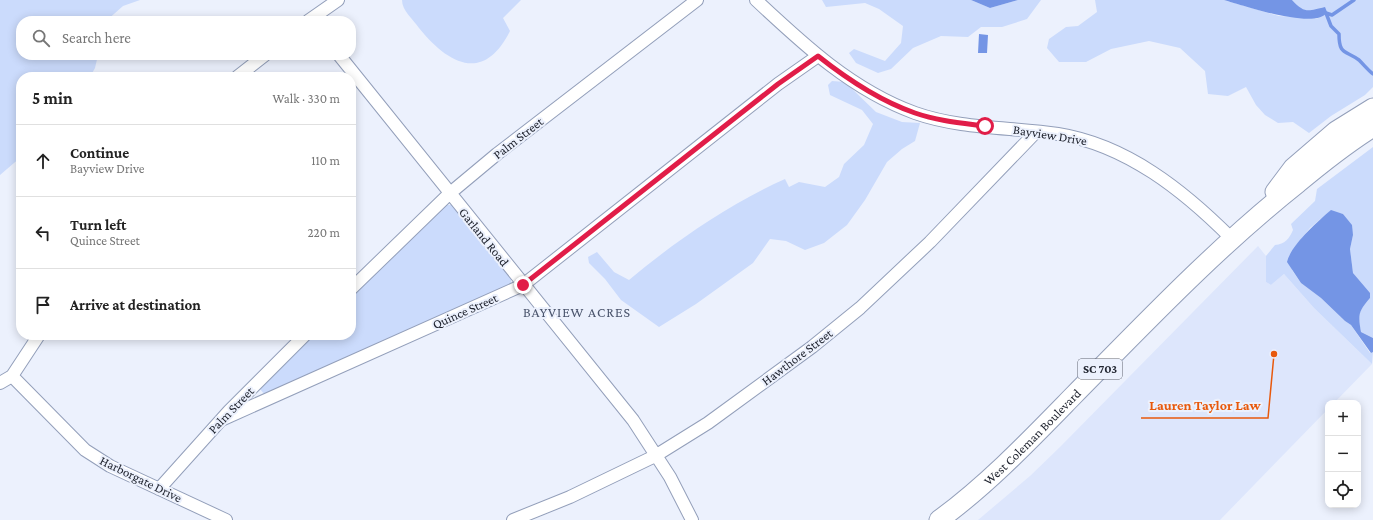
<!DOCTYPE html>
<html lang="en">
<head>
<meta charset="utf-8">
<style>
	:root { --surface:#fff; --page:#f6f6f6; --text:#222; --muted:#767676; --line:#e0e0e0 }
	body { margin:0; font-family:"Crimson Pro",serif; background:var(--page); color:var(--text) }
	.controls { position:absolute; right:12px; bottom:12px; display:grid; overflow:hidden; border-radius:8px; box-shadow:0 2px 10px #0003 }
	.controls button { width:36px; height:36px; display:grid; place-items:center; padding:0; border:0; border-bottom:1px solid var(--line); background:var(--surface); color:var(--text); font:20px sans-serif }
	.stop { position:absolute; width:12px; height:12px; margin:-9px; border:3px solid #e11d48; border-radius:50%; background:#fff }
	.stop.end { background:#e11d48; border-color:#fff; box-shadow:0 1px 4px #0008 }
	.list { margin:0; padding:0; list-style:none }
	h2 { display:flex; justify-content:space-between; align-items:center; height:52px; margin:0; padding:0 16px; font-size:17px }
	h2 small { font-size:13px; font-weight:400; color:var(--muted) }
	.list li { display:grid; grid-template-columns:26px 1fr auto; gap:12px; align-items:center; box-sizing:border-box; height:72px; padding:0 16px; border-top:1px solid var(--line) }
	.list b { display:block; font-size:15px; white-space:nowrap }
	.list p { margin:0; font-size:13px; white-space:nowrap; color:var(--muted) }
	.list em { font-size:13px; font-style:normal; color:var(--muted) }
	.icon { flex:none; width:22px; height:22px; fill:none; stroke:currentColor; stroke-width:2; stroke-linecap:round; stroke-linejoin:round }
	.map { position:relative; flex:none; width:1373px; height:520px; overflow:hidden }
	.search { position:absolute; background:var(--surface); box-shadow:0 2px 10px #0003; left:16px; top:16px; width:340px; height:44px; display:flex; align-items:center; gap:10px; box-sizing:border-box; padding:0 14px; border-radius:16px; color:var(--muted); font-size:15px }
	.panel { position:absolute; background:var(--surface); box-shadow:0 2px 10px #0003; left:16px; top:72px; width:340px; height:268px; border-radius:16px }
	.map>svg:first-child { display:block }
</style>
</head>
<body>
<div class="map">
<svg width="1373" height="520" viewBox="0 0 1373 520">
	<rect width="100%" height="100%" fill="#ecf1fd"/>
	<path fill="#dde6fc" d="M 1258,246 L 1266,256 L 1266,282 L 1271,285 L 1284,274 L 1314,308 L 1372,364 L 1334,403 L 1328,403 L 1328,409 L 1220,520 L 978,520 L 1030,476 L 1060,447 Z"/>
	<path fill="#cbdbfc" d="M 0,0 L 140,0 L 123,6 L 106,21 L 21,21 L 21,55 L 98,55 L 95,68 L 90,77 L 21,77 L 21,157 L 0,175 Z
		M 402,0 L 521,0 L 503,18 L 510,31 C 484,83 449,65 419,28 C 413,19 402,11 402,0 Z
		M 822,0 L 971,0 L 990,8 L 1018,0 L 1041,0 L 1027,19 L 1002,27 L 981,27 L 968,37 L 941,36 L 913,48 L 891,69 L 878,73 L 856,63 L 849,53 L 854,49 L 885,61 L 901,43 L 903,26 L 879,9 L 865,3 L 826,7 Z
		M 1095,0 L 1224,0 L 1279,16 L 1318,19 L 1300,9 L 1292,0 L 1373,0 L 1373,87 L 1365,95 L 1331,116 L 1309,133 L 1293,122 L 1278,123 L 1265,115 L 1256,105 L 1246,87 L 1228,96 L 1208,94 L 1205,71 L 1180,48 L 1149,41 L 1111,49 L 1086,62 L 1059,62 L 1047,48 L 1049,39 L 1066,27 L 1078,26 L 1097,12 Z
		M 832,81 L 845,82 L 876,112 L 902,122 L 920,123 L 915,141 L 902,149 L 887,162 L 865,200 L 847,225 L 824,243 L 805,250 L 786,241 L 770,239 L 753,263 L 696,304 L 659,327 L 621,300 L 605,279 L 589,263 L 588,257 L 597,252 L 614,272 L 629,280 C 677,240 729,204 785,179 L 789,187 L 799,182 L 825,187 L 839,177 L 844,164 L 864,145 L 873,124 L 862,110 L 830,95 L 828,85 Z
		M 1373,147 L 1373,338 L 1361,332 C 1357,314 1358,312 1370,298 L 1353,273 L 1350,249 L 1353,235 L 1343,214 L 1330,211 L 1310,228 L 1296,245 L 1292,270 L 1301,283 L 1321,298 L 1345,321 L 1351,325 L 1370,353 L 1373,352 L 1372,364 L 1314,308 L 1284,274 L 1271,285 L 1266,282 L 1266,256 L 1275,245 C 1285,244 1289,239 1293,230 L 1291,224 L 1315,201 L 1317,189 Z
		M 444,205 L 452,205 L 511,278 L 511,284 L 265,395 L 260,389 L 314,335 L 351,335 L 351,298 Z"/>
	<path fill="#7495e5" d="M 971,0 L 1018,0 L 990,8 Z
		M 1224,0 L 1292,0 C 1305,14 1308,11 1325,7 L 1327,12 C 1317,31 1242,5 1224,0 Z
		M 979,34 L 988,35 L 987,53 L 978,53 Z
		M 1331,210 L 1343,214 L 1352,225 L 1353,235 L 1350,249 L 1353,273 L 1370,293 L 1370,298 C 1358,312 1358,315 1361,332 L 1373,338 L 1373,352 L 1371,353 L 1351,325 L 1345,321 L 1321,298 L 1301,283 L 1287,262 C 1291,245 1317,222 1331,210 Z"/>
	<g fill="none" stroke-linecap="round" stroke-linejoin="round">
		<path stroke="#7495e5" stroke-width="3.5" d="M 1354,0 L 1332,15 L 1326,13 L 1331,26 L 1339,34 C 1339,55 1345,50 1359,60 C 1364,65 1368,70 1373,74"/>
		<defs>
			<path id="minor" d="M 756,0 C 804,45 852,90 915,113 C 960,129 1011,127 1058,134 C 1127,145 1184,191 1231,238
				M 308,21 L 338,0
				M 339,55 L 633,420 L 670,477 L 692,520
				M 237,77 L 265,55
				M 351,289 L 449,194 L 497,154 L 697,0
				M 12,376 L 85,450 L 110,466 L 226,520
				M 0,383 L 12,376 L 39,335
				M 221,420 L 523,285 L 778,84 L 818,56
				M 159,489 L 229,411 L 305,335
				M 513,520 L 570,497 L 655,456 L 708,423 L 812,347 L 860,308 L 930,242 L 1036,132"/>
			<g id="primary">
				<path d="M 1275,192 L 1293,168 L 1336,131 L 1373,108"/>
				<path id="s1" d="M 939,520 C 987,485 1030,440 1072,397 C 1145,323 1216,248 1298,183 C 1322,163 1346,144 1373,127"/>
			</g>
		</defs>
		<use href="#minor" stroke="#939fba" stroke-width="14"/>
		<use href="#primary" stroke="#939fba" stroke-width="21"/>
		<use href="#minor" stroke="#fff" stroke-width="12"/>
		<use href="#primary" stroke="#fff" stroke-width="19"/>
	</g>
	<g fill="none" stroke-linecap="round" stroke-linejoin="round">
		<path stroke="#e11d48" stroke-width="5" d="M 523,285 L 778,84 L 818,56 C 847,79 880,101 915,113 C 938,121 962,123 985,126"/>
	</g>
	<g text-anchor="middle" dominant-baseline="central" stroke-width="4" stroke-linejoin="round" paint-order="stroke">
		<rect fill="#ecf1fd" stroke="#5e626e" stroke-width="1" x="1078" y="359" width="44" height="20" rx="3"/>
		<g font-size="12" font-weight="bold" fill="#212530">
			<text x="1100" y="369">SC 703</text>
		</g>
		<g font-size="13" fill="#212530" stroke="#ecf1fd">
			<text transform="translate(1050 135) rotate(9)">Bayview Drive</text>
			<text transform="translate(518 138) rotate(-38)">Palm Street</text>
			<text transform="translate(484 237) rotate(51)">Garland Road</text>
			<text transform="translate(465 311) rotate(-24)">Quince Street</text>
			<text transform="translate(797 357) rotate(-37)">Hawthore Street</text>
			<text transform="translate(231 410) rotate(-46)">Palm Street</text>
			<text stroke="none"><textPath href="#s1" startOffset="125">West Coleman Boulevard</textPath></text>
			<text transform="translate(141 479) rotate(26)">Harborgate Drive</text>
		</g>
		<g font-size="14" letter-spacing="1" fill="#4b556d" stroke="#ecf1fd">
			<text x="577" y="312">BAYVIEW ACRES</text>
		</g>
	</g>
	<path fill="none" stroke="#e8590c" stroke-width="1.5" d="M1274 354L1268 418H1141"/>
	<circle fill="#e8590c" stroke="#ecf1fd" stroke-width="1.5" cx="1274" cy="354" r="4"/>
	<g font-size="14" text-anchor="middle" font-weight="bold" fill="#e8590c" stroke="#ecf1fd" stroke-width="4" stroke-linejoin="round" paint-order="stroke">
		<text x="1205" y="410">Lauren Taylor Law</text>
	</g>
</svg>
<div class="controls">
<button>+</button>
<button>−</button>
<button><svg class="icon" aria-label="locate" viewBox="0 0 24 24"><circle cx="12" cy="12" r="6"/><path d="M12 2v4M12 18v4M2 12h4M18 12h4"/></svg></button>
</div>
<div class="stop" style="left:985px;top:126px"></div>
<div class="stop end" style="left:523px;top:285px"></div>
<div class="search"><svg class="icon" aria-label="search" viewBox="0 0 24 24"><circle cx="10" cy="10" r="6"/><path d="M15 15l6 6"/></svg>Search here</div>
<section class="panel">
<h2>5 min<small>Walk · 330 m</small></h2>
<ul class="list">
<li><svg class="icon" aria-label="ahead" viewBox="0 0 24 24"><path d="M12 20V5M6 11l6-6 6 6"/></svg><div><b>Continue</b><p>Bayview Drive</p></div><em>110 m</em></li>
<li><svg class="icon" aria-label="left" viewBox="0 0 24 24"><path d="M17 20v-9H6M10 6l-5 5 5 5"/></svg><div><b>Turn left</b><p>Quince Street</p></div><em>220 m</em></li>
<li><svg class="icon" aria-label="arrive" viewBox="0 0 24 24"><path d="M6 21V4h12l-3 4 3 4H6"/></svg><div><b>Arrive at destination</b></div></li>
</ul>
</section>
</div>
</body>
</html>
